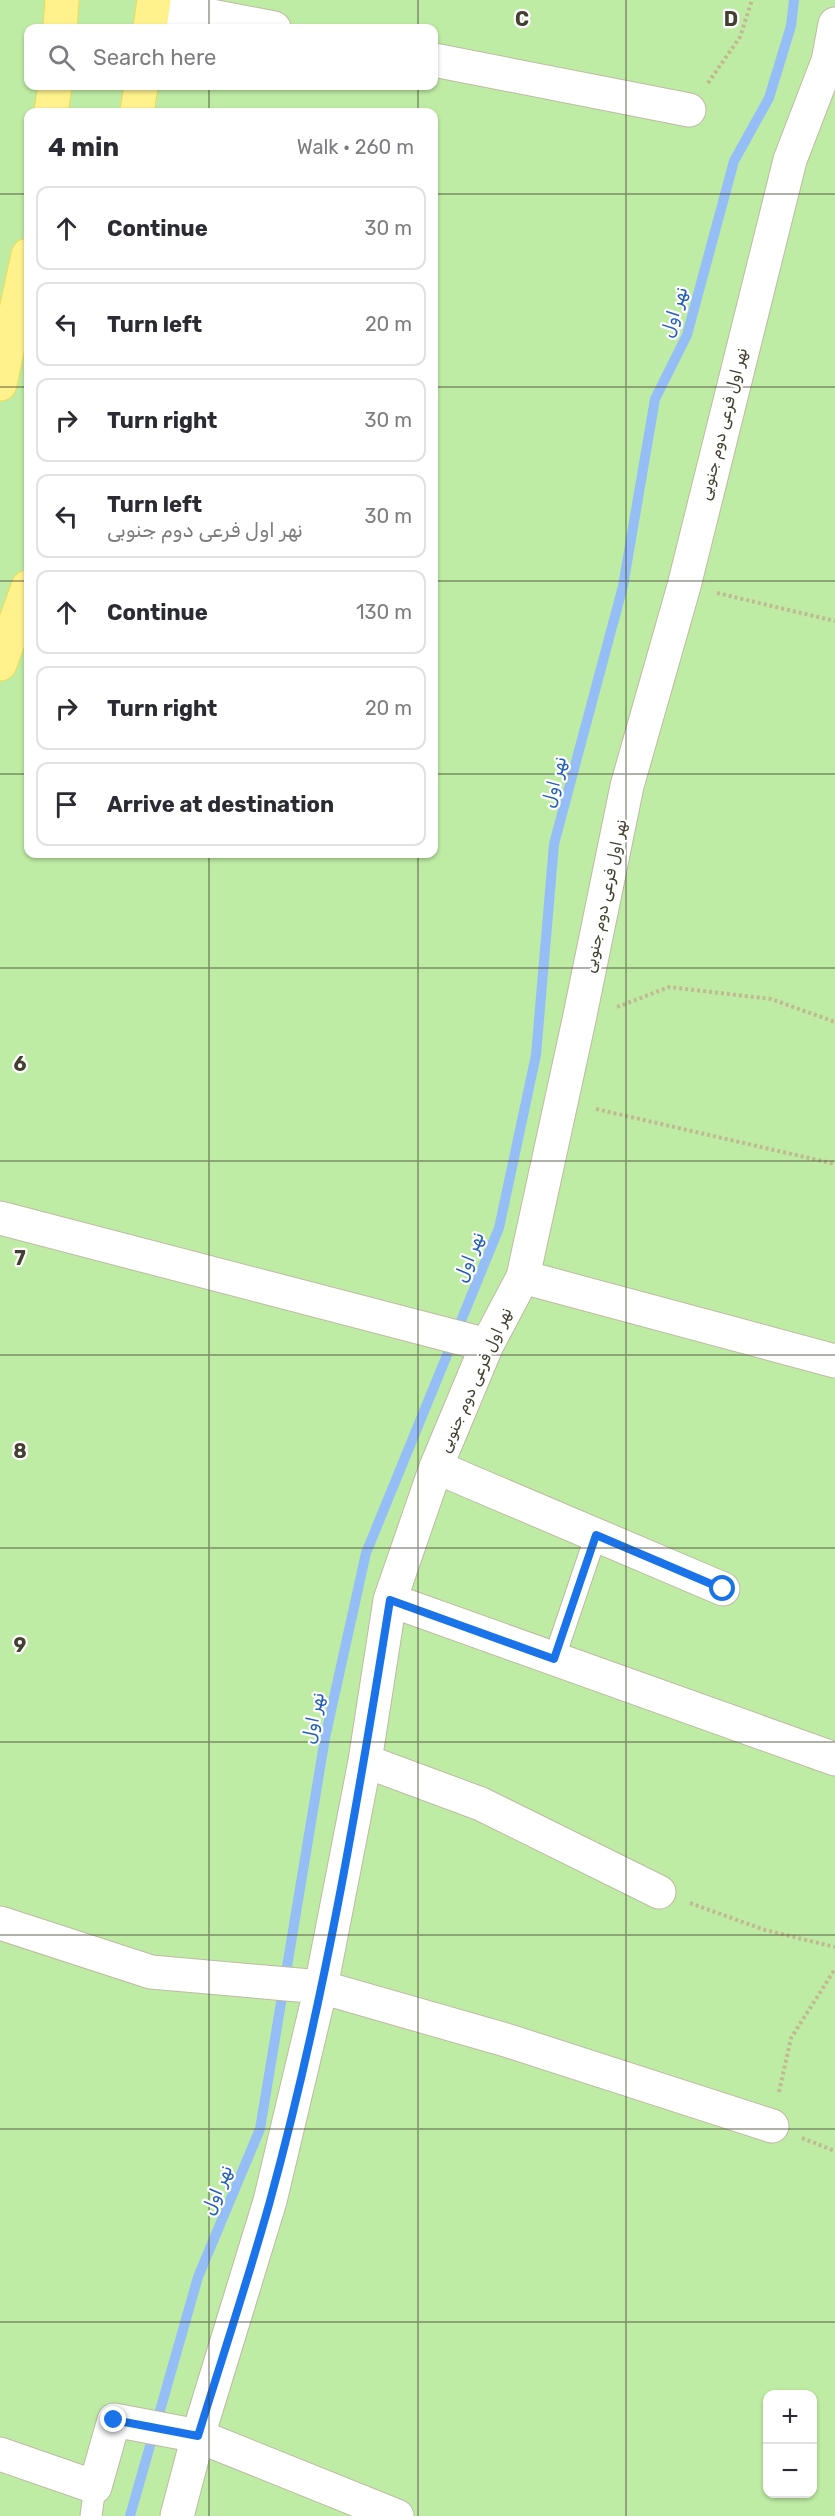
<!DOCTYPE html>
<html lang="en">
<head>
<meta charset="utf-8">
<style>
	:root { --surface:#fff; --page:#f2f2f3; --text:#2b2b33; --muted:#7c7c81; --line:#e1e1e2 }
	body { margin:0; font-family:Rubik,Cairo,sans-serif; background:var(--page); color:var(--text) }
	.controls { position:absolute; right:18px; bottom:18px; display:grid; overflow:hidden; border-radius:12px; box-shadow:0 2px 4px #0004 }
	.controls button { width:54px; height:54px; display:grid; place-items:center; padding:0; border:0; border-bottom:2px solid var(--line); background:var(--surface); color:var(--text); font:30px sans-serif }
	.stop { position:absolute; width:18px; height:18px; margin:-14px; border:4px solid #1a73e8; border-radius:50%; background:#fff }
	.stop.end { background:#1a73e8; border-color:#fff; box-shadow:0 2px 6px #0008 }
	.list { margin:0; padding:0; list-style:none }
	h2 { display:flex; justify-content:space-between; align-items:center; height:78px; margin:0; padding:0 24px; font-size:26px }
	h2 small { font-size:20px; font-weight:400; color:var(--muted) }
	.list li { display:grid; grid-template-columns:39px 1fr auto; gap:18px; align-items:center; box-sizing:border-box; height:84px; margin:0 12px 12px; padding:0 12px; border:2px solid var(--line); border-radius:12px }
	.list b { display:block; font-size:22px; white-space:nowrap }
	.list p { margin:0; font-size:20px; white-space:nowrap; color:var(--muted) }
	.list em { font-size:20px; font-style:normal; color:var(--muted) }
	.icon { flex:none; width:33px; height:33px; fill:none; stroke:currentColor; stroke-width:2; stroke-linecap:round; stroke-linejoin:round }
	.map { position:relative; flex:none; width:835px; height:2516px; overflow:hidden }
	.search { position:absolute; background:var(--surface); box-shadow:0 2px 4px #0004; left:24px; top:24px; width:414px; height:66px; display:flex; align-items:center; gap:15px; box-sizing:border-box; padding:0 21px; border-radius:12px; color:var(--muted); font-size:22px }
	.panel { position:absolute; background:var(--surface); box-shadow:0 2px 4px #0004; left:24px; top:108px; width:414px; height:750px; border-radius:12px }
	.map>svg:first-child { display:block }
</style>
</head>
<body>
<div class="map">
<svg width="835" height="2516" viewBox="0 0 835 2516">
	<rect width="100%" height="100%" fill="#f3f0e1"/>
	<path fill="#bfeca4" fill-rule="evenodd" d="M 0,0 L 835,0 L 835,2516 L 0,2516 ZM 28,28 L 434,28 L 434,86 L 28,86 ZM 28,112 L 434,112 L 434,854 L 28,854 ZM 768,2394 L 812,2394 L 812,2494 L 768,2494 Z"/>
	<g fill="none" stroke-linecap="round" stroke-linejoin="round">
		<path stroke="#95bef7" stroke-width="10" d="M 130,2516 L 198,2277 L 260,2129 L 325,1738 L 366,1553 L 499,1228 L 536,1055 L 554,844 L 623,586 L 655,399 L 687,335 L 734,161 L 769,98 L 791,26 L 794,0"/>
		<defs>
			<path id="lane" d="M 554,1659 L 596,1535
				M 91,2516 L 95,2487"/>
			<path id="street" d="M 154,5 L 274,28
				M 434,60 L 689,110
				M 0,1218 L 487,1345
				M 523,1277 L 835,1361
				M 436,1467 L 723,1589
				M 390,1600 L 835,1759
				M 365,1761 L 481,1804 L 659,1892
				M 0,1923 L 151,1972 L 321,1987 L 509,2041 L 772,2126
				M 0,2454 L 95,2487 L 114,2420 L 198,2436 L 397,2516
				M 177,2516 L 198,2436 L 270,2201 L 321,1987 L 365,1761 L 390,1600 L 436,1467 L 487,1345 L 523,1277 L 579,1020 L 627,786 L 684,586 L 790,160 L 828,61 L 835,24"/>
			<path id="primary" d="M 60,28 L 62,0
				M 150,28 L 154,0
				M 51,112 L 55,86
				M 137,112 L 141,86
				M 0,384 L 28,255
				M 0,664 L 28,587"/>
		</defs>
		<use href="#lane" stroke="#bebaa3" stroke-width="23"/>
		<use href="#street" stroke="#bebaa3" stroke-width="35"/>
		<use href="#primary" stroke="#efdc52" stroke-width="35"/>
		<path stroke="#c2b992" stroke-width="4" stroke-dasharray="3 3" stroke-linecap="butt" d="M 708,83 L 740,37 L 752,0
			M 717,593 L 835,621
			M 617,1007 L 669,987 L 771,999 L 835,1022
			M 596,1109 L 835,1164
			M 690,1903 L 765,1930 L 835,1947
			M 779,2092 L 791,2038 L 835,1969
			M 802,2138 L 835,2151"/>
		<use href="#lane" stroke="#fff" stroke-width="21"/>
		<use href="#street" stroke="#fff" stroke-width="33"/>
		<use href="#primary" stroke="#fff28d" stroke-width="33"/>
	</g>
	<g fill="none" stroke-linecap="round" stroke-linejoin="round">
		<path stroke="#1a73e8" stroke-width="8" d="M 114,2420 L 198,2436 C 222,2358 248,2280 270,2201 C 324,2004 358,1802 390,1600 L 554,1659 L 596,1535 L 723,1589"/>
	</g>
	<path fill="none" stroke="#444031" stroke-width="1.5" stroke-opacity="0.55" d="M 209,0 L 209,28M 418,0 L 418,28M 626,0 L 626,2516M 209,86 L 209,112M 418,86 L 418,112M 0,194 L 28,194M 434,194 L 835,194M 0,387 L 28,387M 434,387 L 835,387M 0,581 L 28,581M 434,581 L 835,581M 0,774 L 28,774M 434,774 L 835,774M 209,854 L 209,2516M 418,854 L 418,2516M 0,968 L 835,968M 0,1161 L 835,1161M 0,1355 L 835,1355M 0,1548 L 835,1548M 0,1742 L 835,1742M 0,1935 L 835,1935M 0,2129 L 835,2129M 0,2322 L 835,2322"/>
	<g text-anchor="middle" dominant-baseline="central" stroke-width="4.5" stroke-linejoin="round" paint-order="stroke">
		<g font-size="16" fill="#444031" stroke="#fff">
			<text transform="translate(723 424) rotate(-76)">نهر اول فرعی دوم جنوبی</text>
			<text transform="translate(605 896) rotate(-78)">نهر اول فرعی دوم جنوبی</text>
			<text transform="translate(475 1380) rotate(-66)">نهر اول فرعی دوم جنوبی</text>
		</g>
		<g font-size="18" font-style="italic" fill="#215eb9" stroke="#fff">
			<text transform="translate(674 312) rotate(-72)">نهر اول</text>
			<text transform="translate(554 782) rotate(-75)">نهر اول</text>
			<text transform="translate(469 1257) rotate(-68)">نهر اول</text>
			<text transform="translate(313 1718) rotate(-78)">نهر اول</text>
			<text transform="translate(217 2190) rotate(-67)">نهر اول</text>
		</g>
	</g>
	<g font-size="20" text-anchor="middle" font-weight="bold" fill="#444031" stroke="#fff" stroke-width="4.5" stroke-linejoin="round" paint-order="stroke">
		<text x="522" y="26">C</text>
		<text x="731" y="26">D</text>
		<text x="20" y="1071">6</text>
		<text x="20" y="1265">7</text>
		<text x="20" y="1458">8</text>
		<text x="20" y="1652">9</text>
	</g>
</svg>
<div class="controls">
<button>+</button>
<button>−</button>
</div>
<div class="stop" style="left:723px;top:1589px"></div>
<div class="stop end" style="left:114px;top:2420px"></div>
<div class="search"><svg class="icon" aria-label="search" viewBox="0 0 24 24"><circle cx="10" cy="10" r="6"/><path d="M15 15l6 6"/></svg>Search here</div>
<section class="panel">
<h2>4 min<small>Walk · 260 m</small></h2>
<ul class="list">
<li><svg class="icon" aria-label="ahead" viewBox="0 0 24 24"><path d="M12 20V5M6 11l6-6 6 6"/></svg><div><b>Continue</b></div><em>30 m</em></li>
<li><svg class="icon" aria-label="left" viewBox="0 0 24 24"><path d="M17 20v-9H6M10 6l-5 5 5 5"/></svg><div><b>Turn left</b></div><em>20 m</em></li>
<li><svg class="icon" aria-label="right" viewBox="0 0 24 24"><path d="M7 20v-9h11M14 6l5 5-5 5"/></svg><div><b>Turn right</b></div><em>30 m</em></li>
<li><svg class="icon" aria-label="left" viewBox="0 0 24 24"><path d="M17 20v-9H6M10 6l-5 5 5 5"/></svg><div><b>Turn left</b><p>نهر اول فرعی دوم جنوبی</p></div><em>30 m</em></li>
<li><svg class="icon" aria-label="ahead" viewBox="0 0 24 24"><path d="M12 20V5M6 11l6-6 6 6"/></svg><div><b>Continue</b></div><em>130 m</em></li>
<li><svg class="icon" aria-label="right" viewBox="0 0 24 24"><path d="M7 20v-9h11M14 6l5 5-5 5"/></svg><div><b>Turn right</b></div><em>20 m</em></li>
<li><svg class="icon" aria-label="arrive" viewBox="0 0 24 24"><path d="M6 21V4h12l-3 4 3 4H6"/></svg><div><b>Arrive at destination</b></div></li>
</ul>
</section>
</div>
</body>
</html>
